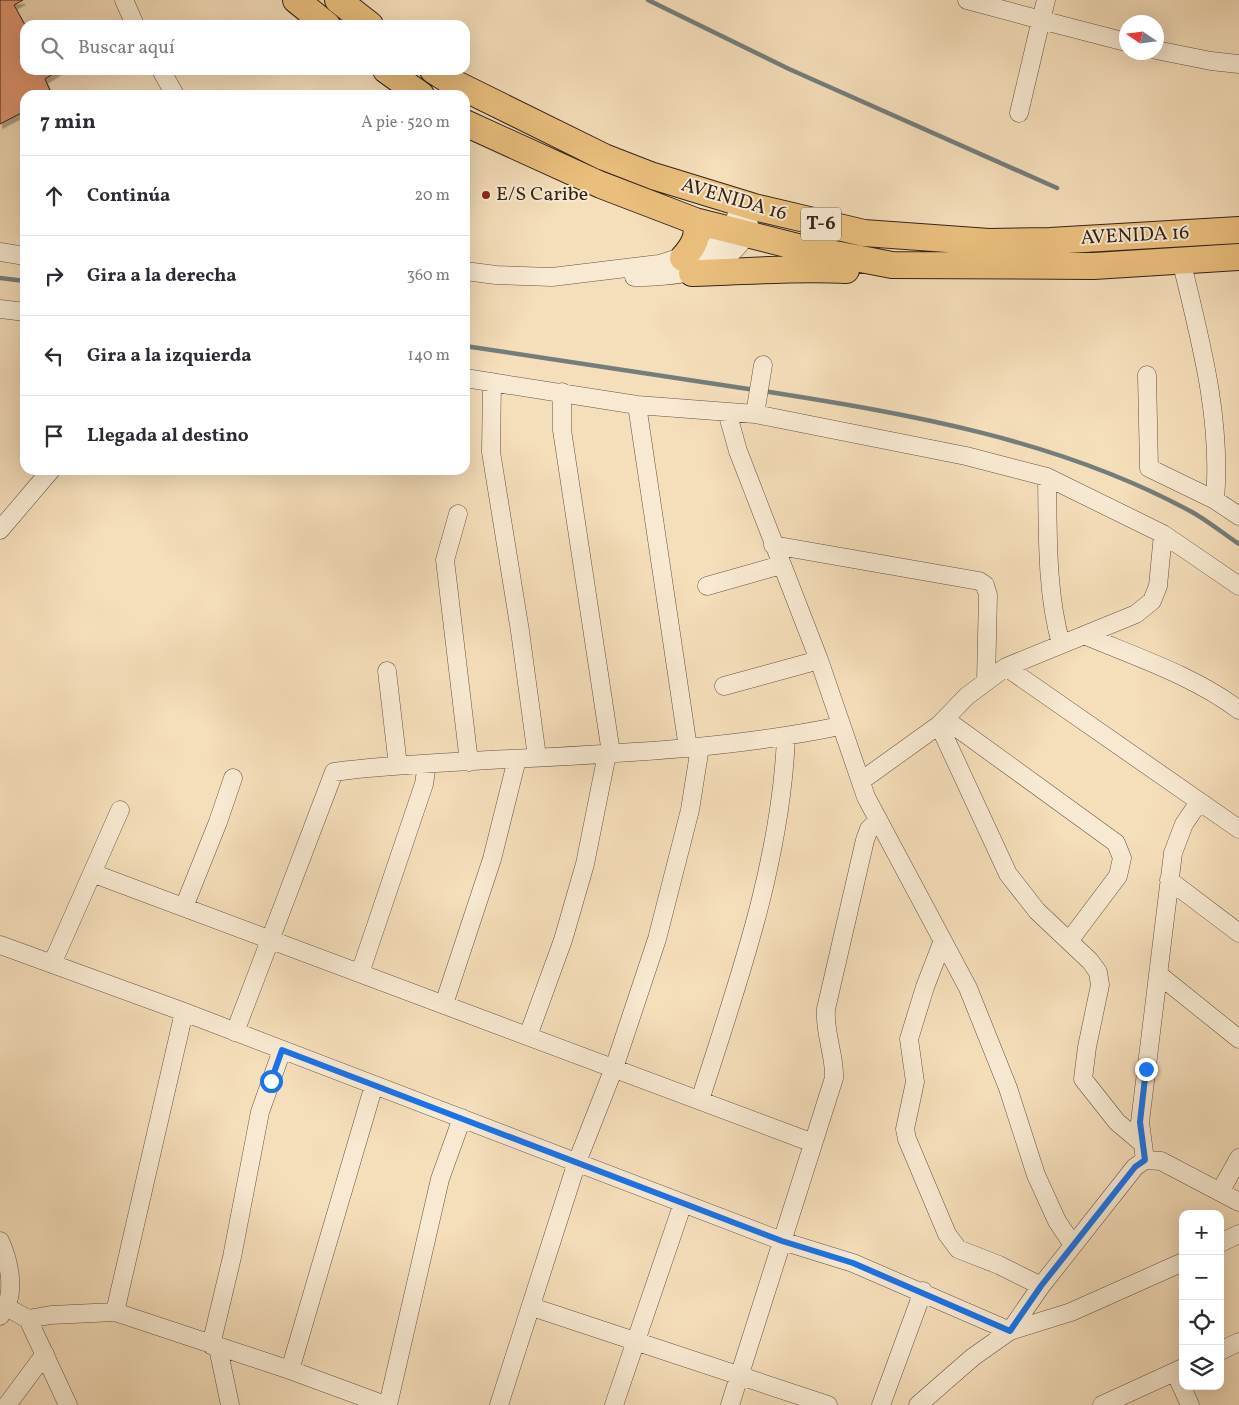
<!DOCTYPE html>
<html lang="es">
<head>
<meta charset="utf-8">
<style>
	:root { --surface:#fff; --page:#f7f7f7; --text:#2b2b33; --muted:#7c7c81; --line:#e1e1e2 }
	body { margin:0; font-family:Vollkorn,serif; background:var(--page); color:var(--text) }
	.controls { position:absolute; right:15px; bottom:15px; display:grid; overflow:hidden; border-radius:10px; box-shadow:0 5px 20px #0002 }
	.controls button { width:45px; height:45px; display:grid; place-items:center; padding:0; border:0; border-bottom:1px solid var(--line); background:var(--surface); color:var(--text); font:25px sans-serif }
	.compass { position:absolute; left:1119px; top:15px; width:45px; height:45px; border-radius:50%; background:var(--surface); box-shadow:0 5px 20px #0002; rotate:283deg }
	.stop { position:absolute; width:15px; height:15px; margin:-11px; border:4px solid #1a73e8; border-radius:50%; background:#fff }
	.stop.end { background:#1a73e8; border-color:#fff; box-shadow:0 1px 5px #0008 }
	.list { margin:0; padding:0; list-style:none }
	h2 { display:flex; justify-content:space-between; align-items:center; height:65px; margin:0; padding:0 20px; font-size:21px }
	h2 small { font-size:16px; font-weight:400; color:var(--muted) }
	.list li { display:grid; grid-template-columns:32px 1fr auto; gap:15px; align-items:center; box-sizing:border-box; height:80px; padding:0 20px; border-top:1px solid var(--line) }
	.list b { display:block; font-size:19px; white-space:nowrap }
	.list em { font-size:16px; font-style:normal; color:var(--muted) }
	.icon { flex:none; width:28px; height:28px; fill:none; stroke:currentColor; stroke-width:2; stroke-linecap:round; stroke-linejoin:round }
	.map { position:relative; flex:none; width:1239px; height:1405px; overflow:hidden }
	.search { position:absolute; background:var(--surface); box-shadow:0 5px 20px #0002; left:20px; top:20px; width:450px; height:55px; display:flex; align-items:center; gap:12px; box-sizing:border-box; padding:0 18px; border-radius:15px; color:var(--muted); font-size:19px }
	.panel { position:absolute; background:var(--surface); box-shadow:0 5px 20px #0002; left:20px; top:90px; width:450px; height:385px; border-radius:15px }
	.map>svg:first-child { display:block }
</style>
</head>
<body>
<div class="map">
<svg width="1239" height="1405" viewBox="0 0 1239 1405">
	<defs>
		<filter id="shadow"><feDropShadow dx="2.5" dy="4.5" stdDeviation="0" flood-color="#0004"/></filter>
	</defs>
	<rect width="100%" height="100%" fill="#f5deba"/>
	<filter id="stains"><feTurbulence type="fractalNoise" baseFrequency=".004" numOctaves="4"/><feColorMatrix values="0 0 0 0 .2 0 0 0 0 .09 0 0 0 0 .02 0 0 0 .5 -.17"/></filter>
	<radialGradient id="worn" r=".72"><stop offset=".6" stop-color="#630" stop-opacity="0"/><stop offset="1" stop-color="#630" stop-opacity=".3"/></radialGradient>
	<g fill="none" stroke-linecap="round" stroke-linejoin="round">
		<path stroke="#757d7b" stroke-width="4.5" d="M 648,0 L 789,69 L 1057,188
			M 0,278 L 25,281
			M 465,346 L 755,390
			M 763,391 C 910,414 1060,440 1192,512 C 1208,521 1224,534 1239,544"/>
	</g>
	<path fill="#e49a74" stroke="#34231b" filter="url(#shadow)" d="M 0,0 L 23,0 L 14,5 L 25,25 L 25,70 L 59,70 L 45,79 L 52,95 L 25,95 L 25,111 L 0,124 Z"/>
	<g fill="none" stroke-linecap="round" stroke-linejoin="round">
		<defs>
			<path id="minor" d="M 124,0 L 135,25
				M 967,0 L 1041,20 L 1019,113
				M 1046,0 L 1041,20 L 1126,42
				M 1156,50 L 1211,61 L 1239,64
				M 161,70 L 175,95
				M 0,252 L 25,256
				M 1181,260 C 1200,339 1222,418 1215,500
				M 465,271 L 496,275 L 552,277 L 659,264 L 713,247 L 732,231 L 740,203
				M 634,277 C 675,277 736,272 749,225
				M 0,309 L 25,312
				M 1147,375 L 1149,468 L 1215,500 L 1239,516
				M 465,378 L 637,405 L 755,414 L 966,456 L 1047,477 L 1163,534 L 1239,586
				M 492,382 L 491,452 L 520,631 L 537,757
				M 562,392 L 562,430 L 611,753
				M 637,405 L 688,748
				M 727,412 L 738,451 L 819,660 L 866,797 L 968,988 L 1008,1088 L 1036,1175 L 1057,1221 L 1073,1245
				M 755,414 L 763,365
				M 1047,477 C 1048,532 1046,591 1061,644
				M 458,514 L 445,560 L 469,762
				M 0,530 L 51,470
				M 773,545 L 979,581 L 985,585 L 988,595 L 986,681
				M 707,586 L 781,565
				M 1084,635 C 1136,657 1194,676 1239,710
				M 1006,667 L 1239,829
				M 387,671 L 398,766
				M 724,686 L 819,660
				M 945,719 L 1116,843 L 1122,858 L 1118,876 L 1069,941
				M 939,725 L 1008,874 L 1037,911 L 1090,961 L 1098,972 L 1100,985 L 1087,1047 L 1083,1079 L 1117,1122 L 1143,1144
				M 861,781 L 939,725 L 967,696 L 1006,667 L 1136,614 L 1152,601 L 1158,586 L 1163,534
				M 92,873 L 813,1143
				M 1169,880 L 1239,933
				M 184,907 L 218,822 L 233,778
				M 942,943 L 925,987 L 909,1039 L 915,1082 L 905,1129 L 907,1139 L 947,1234 L 958,1249 L 999,1265 L 1041,1286
				M 0,945 L 184,1012 L 782,1241 L 853,1263 L 1010,1331
				M 52,964 L 120,810
				M 360,973 L 424,784 L 427,764
				M 1158,974 L 1239,1039
				M 444,1004 L 492,859 L 517,759
				M 235,1032 L 334,772 C 385,765 438,763 489,760 C 607,754 725,750 840,726
				M 528,1036 L 563,940 L 585,864 L 607,754
				M 700,1100 C 738,982 781,862 786,737
				M 1145,1160 L 1140,1122 L 1173,853 L 1184,824 L 1199,802
				M 1220,1192 L 1239,1158
				M 0,1241 C 10,1263 17,1297 0,1316
				M 1220,1243 L 1239,1234
				M 532,1307 L 828,1405
				M 8,1308 L 28,1319 L 51,1315 L 115,1312 L 290,1370 L 385,1405
				M 115,1312 L 184,1012
				M 28,1319 L 68,1405
				M 1010,1331 L 1041,1286 L 1135,1167 L 1145,1160 L 1161,1161 L 1239,1202
				M 211,1345 L 232,1257 L 260,1112 L 282,1050
				M 218,1348 L 230,1405
				M 1220,1351 L 1239,1342
				M 290,1370 L 374,1085
				M 1175,1372 L 1190,1405
				M 7,1405 L 45,1354
				M 388,1405 L 440,1179 L 462,1118
				M 499,1405 L 577,1162 L 614,1068 L 657,939 L 690,810 L 700,747
				M 614,1405 L 683,1203
				M 730,1405 L 834,1078 C 835,1055 824,1033 826,1009 L 865,840 L 869,829 L 878,821
				M 881,1405 L 923,1291
				M 918,1405 L 973,1357 L 1010,1331 L 1071,1312 L 1183,1262
				M 1102,1405 L 1183,1368"/>
			<path id="highway" d="M 296,0 L 327,25
				M 338,0 L 370,25
				M 386,70 L 421,95
				M 433,70 L 450,81 L 604,157 L 653,176 L 754,207 L 864,233 L 989,242 L 1050,241 L 1239,230
				M 465,123 L 601,185 L 695,221 L 798,247 L 892,265 L 1094,266 L 1239,257
				M 683,258 C 693,247 700,236 695,221
				M 692,273 C 743,272 794,267 846,270"/>
		</defs>
		<use href="#minor" stroke="#645243" stroke-width="19"/>
		<use href="#highway" stroke="#34231b" stroke-width="28"/>
		<use href="#minor" stroke="#f8ead2" stroke-width="18"/>
		<use href="#highway" stroke="#eabf7d" stroke-width="26"/>
	</g>
	<g fill="none" stroke-linecap="round" stroke-linejoin="round">
		<path stroke="#1a73e8" stroke-width="6" d="M 271,1081 L 282,1050 L 782,1241 L 853,1263 L 1010,1331 L 1041,1286 L 1135,1167 L 1145,1160 L 1140,1122 L 1146,1069"/>
	</g>
	<circle fill="#8f2418" stroke="#f8ead2" stroke-width="2" cx="486" cy="195" r="5"/>
	<g text-anchor="middle" dominant-baseline="central" stroke-width="4" stroke-linejoin="round" paint-order="stroke">
		<rect fill="#f8ead2" stroke="#6f5f52" stroke-width="1" x="801" y="207.5" width="40" height="33" rx="4"/>
		<g font-size="19" font-weight="bold" fill="#34231b">
			<text x="821" y="224">T-6</text>
		</g>
		<g font-size="20" fill="#34231b" stroke="#f8ead2" text-anchor="start">
			<text x="496" y="195">E/S Caribe</text>
		</g>
		<g font-size="20" fill="#34231b" stroke="#f8ead2">
			<text transform="translate(734 200) rotate(16)">AVENIDA 16</text>
			<text transform="translate(1135 236) rotate(-3)">AVENIDA 16</text>
		</g>
	</g>
	<rect width="100%" height="100%" filter="url(#stains)"/>
	<rect width="100%" height="100%" fill="url(#worn)"/>
</svg>
<div class="controls">
<button>+</button>
<button>−</button>
<button><svg class="icon" aria-label="locate" viewBox="0 0 24 24"><circle cx="12" cy="12" r="6"/><path d="M12 2v4M12 18v4M2 12h4M18 12h4"/></svg></button>
<button><svg class="icon" aria-label="layers" viewBox="0 0 24 24"><path d="M12 4l9 5-9 5-9-5zM3 14l9 5 9-5"/></svg></button>
</div>
<svg class="compass" viewBox="-18 -18 36 36"><path d="M0-13l5 13h-10z" fill="#e53935"/><path d="M0 13l5-13h-10z" fill="#7c7c81"/></svg>
<div class="stop" style="left:271px;top:1081px"></div>
<div class="stop end" style="left:1146px;top:1069px"></div>
<div class="search"><svg class="icon" aria-label="search" viewBox="0 0 24 24"><circle cx="10" cy="10" r="6"/><path d="M15 15l6 6"/></svg>Buscar aquí</div>
<section class="panel">
<h2>7 min<small>A pie · 520 m</small></h2>
<ul class="list">
<li><svg class="icon" aria-label="ahead" viewBox="0 0 24 24"><path d="M12 20V5M6 11l6-6 6 6"/></svg><div><b>Continúa</b></div><em>20 m</em></li>
<li><svg class="icon" aria-label="right" viewBox="0 0 24 24"><path d="M7 20v-9h11M14 6l5 5-5 5"/></svg><div><b>Gira a la derecha</b></div><em>360 m</em></li>
<li><svg class="icon" aria-label="left" viewBox="0 0 24 24"><path d="M17 20v-9H6M10 6l-5 5 5 5"/></svg><div><b>Gira a la izquierda</b></div><em>140 m</em></li>
<li><svg class="icon" aria-label="arrive" viewBox="0 0 24 24"><path d="M6 21V4h12l-3 4 3 4H6"/></svg><div><b>Llegada al destino</b></div></li>
</ul>
</section>
</div>
</body>
</html>
